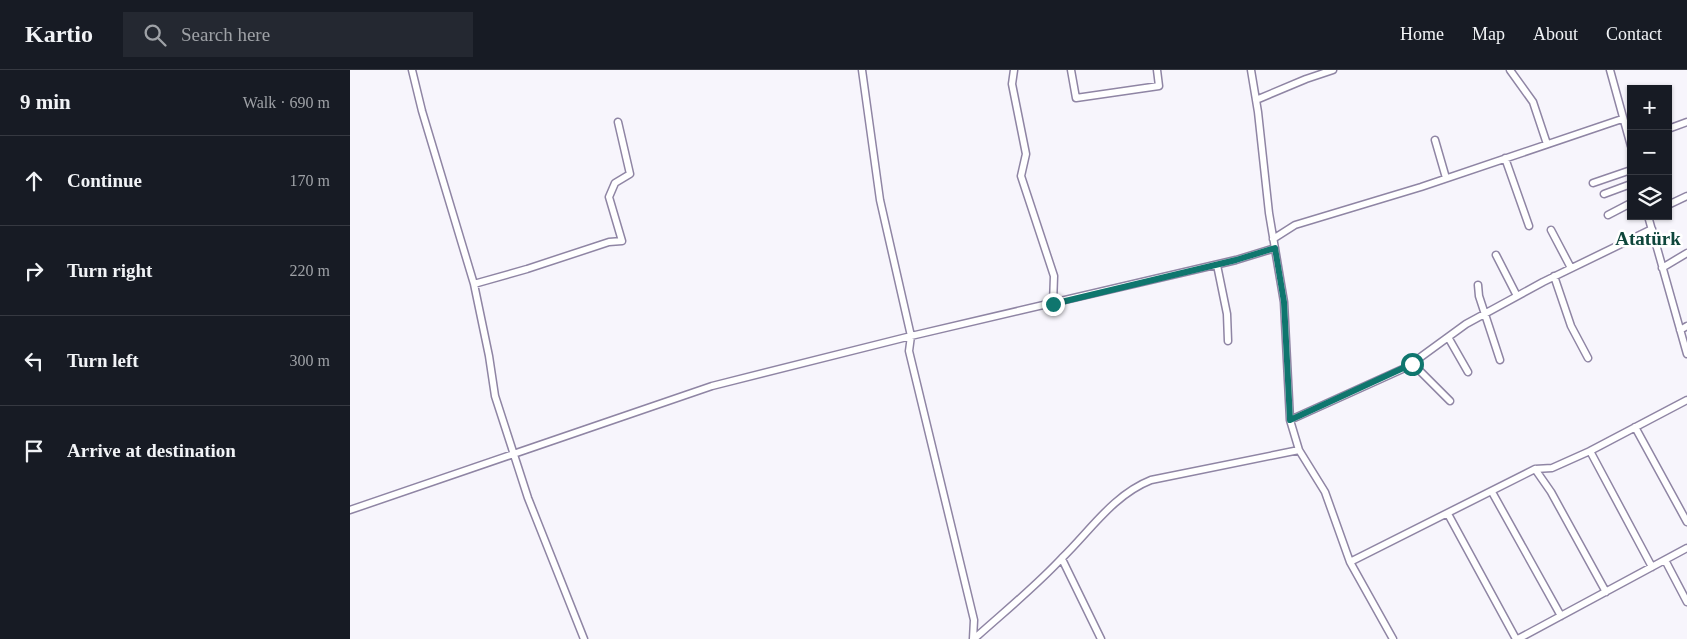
<!DOCTYPE html>
<html lang="en">
<head>
<meta charset="utf-8">
<style>
	:root { --surface:#171b24; --page:#242831; --text:#f1f3f6; --muted:#9ea1a6; --line:#363941 }
	body { margin:0; font-family:"Times New Roman",serif; background:var(--page); color:var(--text) }
	.controls { position:absolute; right:15px; top:15px; display:grid; overflow:hidden; border-radius:0px; box-shadow:0 1px 4px #0004 }
	.controls button { width:45px; height:45px; display:grid; place-items:center; padding:0; border:0; border-bottom:1px solid var(--line); background:var(--surface); color:var(--text); font:25px sans-serif }
	.stop { position:absolute; width:15px; height:15px; margin:-11px; border:4px solid #0f766e; border-radius:50%; background:#fff }
	.stop.end { background:#0f766e; border-color:#fff; box-shadow:0 1px 5px #0008 }
	.list { margin:0; padding:0; list-style:none }
	h2 { display:flex; justify-content:space-between; align-items:center; height:65px; margin:0; padding:0 20px; font-size:21px }
	h2 small { font-size:16px; font-weight:400; color:var(--muted) }
	.list li { display:grid; grid-template-columns:32px 1fr auto; gap:15px; align-items:center; box-sizing:border-box; height:90px; padding:0 20px; border-top:1px solid var(--line) }
	.list b { display:block; font-size:19px; white-space:nowrap }
	.list em { font-size:16px; font-style:normal; color:var(--muted) }
	.icon { flex:none; width:28px; height:28px; fill:none; stroke:currentColor; stroke-width:2; stroke-linecap:round; stroke-linejoin:round }
	.map { position:relative; flex:none; width:1337px; height:569px; overflow:hidden }
	header { display:flex; align-items:center; gap:30px; box-sizing:border-box; height:70px; padding:0 25px; background:var(--surface); border-bottom:1px solid var(--line) }
	header strong { font-size:24px }
	nav { display:flex; gap:28px; margin-inline-start:auto; font-size:18px }
	.search { width:350px; height:45px; background:var(--page); display:flex; align-items:center; gap:12px; box-sizing:border-box; padding:0 18px; border-radius:0px; color:var(--muted); font-size:19px }
	main { display:flex }
	aside { flex:1; background:var(--surface) }
	.map>svg:first-child { display:block }
</style>
</head>
<body>
<header>
<strong>Kartio</strong>
<div class="search"><svg class="icon" aria-label="search" viewBox="0 0 24 24"><circle cx="10" cy="10" r="6"/><path d="M15 15l6 6"/></svg>Search here</div>
<nav><a>Home</a><a>Map</a><a>About</a><a>Contact</a></nav>
</header>
<main>
<aside>
<h2>9 min<small>Walk · 690 m</small></h2>
<ul class="list">
<li><svg class="icon" aria-label="ahead" viewBox="0 0 24 24"><path d="M12 20V5M6 11l6-6 6 6"/></svg><div><b>Continue</b></div><em>170 m</em></li>
<li><svg class="icon" aria-label="right" viewBox="0 0 24 24"><path d="M7 20v-9h11M14 6l5 5-5 5"/></svg><div><b>Turn right</b></div><em>220 m</em></li>
<li><svg class="icon" aria-label="left" viewBox="0 0 24 24"><path d="M17 20v-9H6M10 6l-5 5 5 5"/></svg><div><b>Turn left</b></div><em>300 m</em></li>
<li><svg class="icon" aria-label="arrive" viewBox="0 0 24 24"><path d="M6 21V4h12l-3 4 3 4H6"/></svg><div><b>Arrive at destination</b></div></li>
</ul>
</aside>
<div class="map">
<svg width="1337" height="569" viewBox="0 0 1337 569">
	<rect width="100%" height="100%" fill="#f7f5fc"/>
	<g fill="none" stroke-linecap="round" stroke-linejoin="round">
		<defs>
			<path id="minor" d="M 62,0 L 72,41 L 124,214 L 139,286 L 145,326 L 178,428 L 234,569
				M 512,0 L 530,130 L 561,266 L 559,281 L 624,550 L 623,569
				M 664,0 L 662,14 L 676,84 L 671,106 L 704,206 L 703,234
				M 721,0 L 726,28 L 809,16 L 807,0
				M 901,0 L 908,42 L 919,143 L 934,232 L 940,350 L 949,380 L 975,422 L 1000,492 L 1043,569
				M 1160,0 L 1183,32 L 1197,74
				M 1260,0 L 1281,76
				M 906,30 L 956,9 L 983,0
				M 1318,59 L 1337,52
				M 1085,70 L 1096,108
				M 1155,88 L 1179,156
				M 1243,113 L 1281,100
				M 1254,124 L 1281,114
				M 1318,135 L 1337,126
				M 1258,145 L 1281,133
				M 1298,146 L 1337,284
				M 1201,160 L 1221,198
				M 923,169 L 945,155 L 1071,117 L 1272,49
				M 1146,185 L 1167,226
				M 867,195 L 877,244 L 878,271
				M 1312,198 L 1337,183
				M 1204,206 L 1221,256 L 1238,288
				M 124,214 L 177,199 L 259,172 L 272,171 L 259,127 L 265,113 L 280,104 L 268,52
				M 1128,215 L 1129,226 L 1150,290
				M 1330,260 L 1337,256
				M 1098,267 L 1118,302
				M 1062,293 L 1100,331
				M 940,350 L 1057,297 L 1116,254 L 1193,212 L 1302,159
				M 1285,357 L 1337,452
				M 1240,381 L 1302,497
				M 1185,399 L 1201,422 L 1256,522
				M 1142,422 L 1211,546
				M 0,440 L 362,316 L 561,266 L 886,190 L 925,178
				M 1098,444 L 1166,569
				M 712,489 L 751,569
				M 1315,490 L 1337,532
				M 1000,492 L 1185,399 L 1202,398 L 1240,381 L 1337,330
				M 624,569 C 654,542 685,517 712,488 C 740,461 763,425 801,410 L 949,380
				M 1168,569 L 1337,478"/>
		</defs>
		<use href="#minor" stroke="#8f85a4" stroke-width="9"/>
		<use href="#minor" stroke="#fff" stroke-width="6"/>
	</g>
	<g fill="none" stroke-linecap="round" stroke-linejoin="round">
		<path stroke="#0f766e" stroke-width="6" d="M 703,234 L 886,190 L 925,178 L 934,232 L 940,350 L 1062,294"/>
	</g>
	<g text-anchor="middle" dominant-baseline="central" stroke-width="5" stroke-linejoin="round" paint-order="stroke">
		<g font-size="19" font-weight="bold" fill="#0e463b" stroke="#fff">
			<text x="1298" y="168">Atatürk</text>
		</g>
	</g>
</svg>
<div class="controls">
<button>+</button>
<button>−</button>
<button><svg class="icon" aria-label="layers" viewBox="0 0 24 24"><path d="M12 4l9 5-9 5-9-5zM3 14l9 5 9-5"/></svg></button>
</div>
<div class="stop" style="left:1062px;top:294px"></div>
<div class="stop end" style="left:703px;top:234px"></div>
</div>
</main>
</body>
</html>
